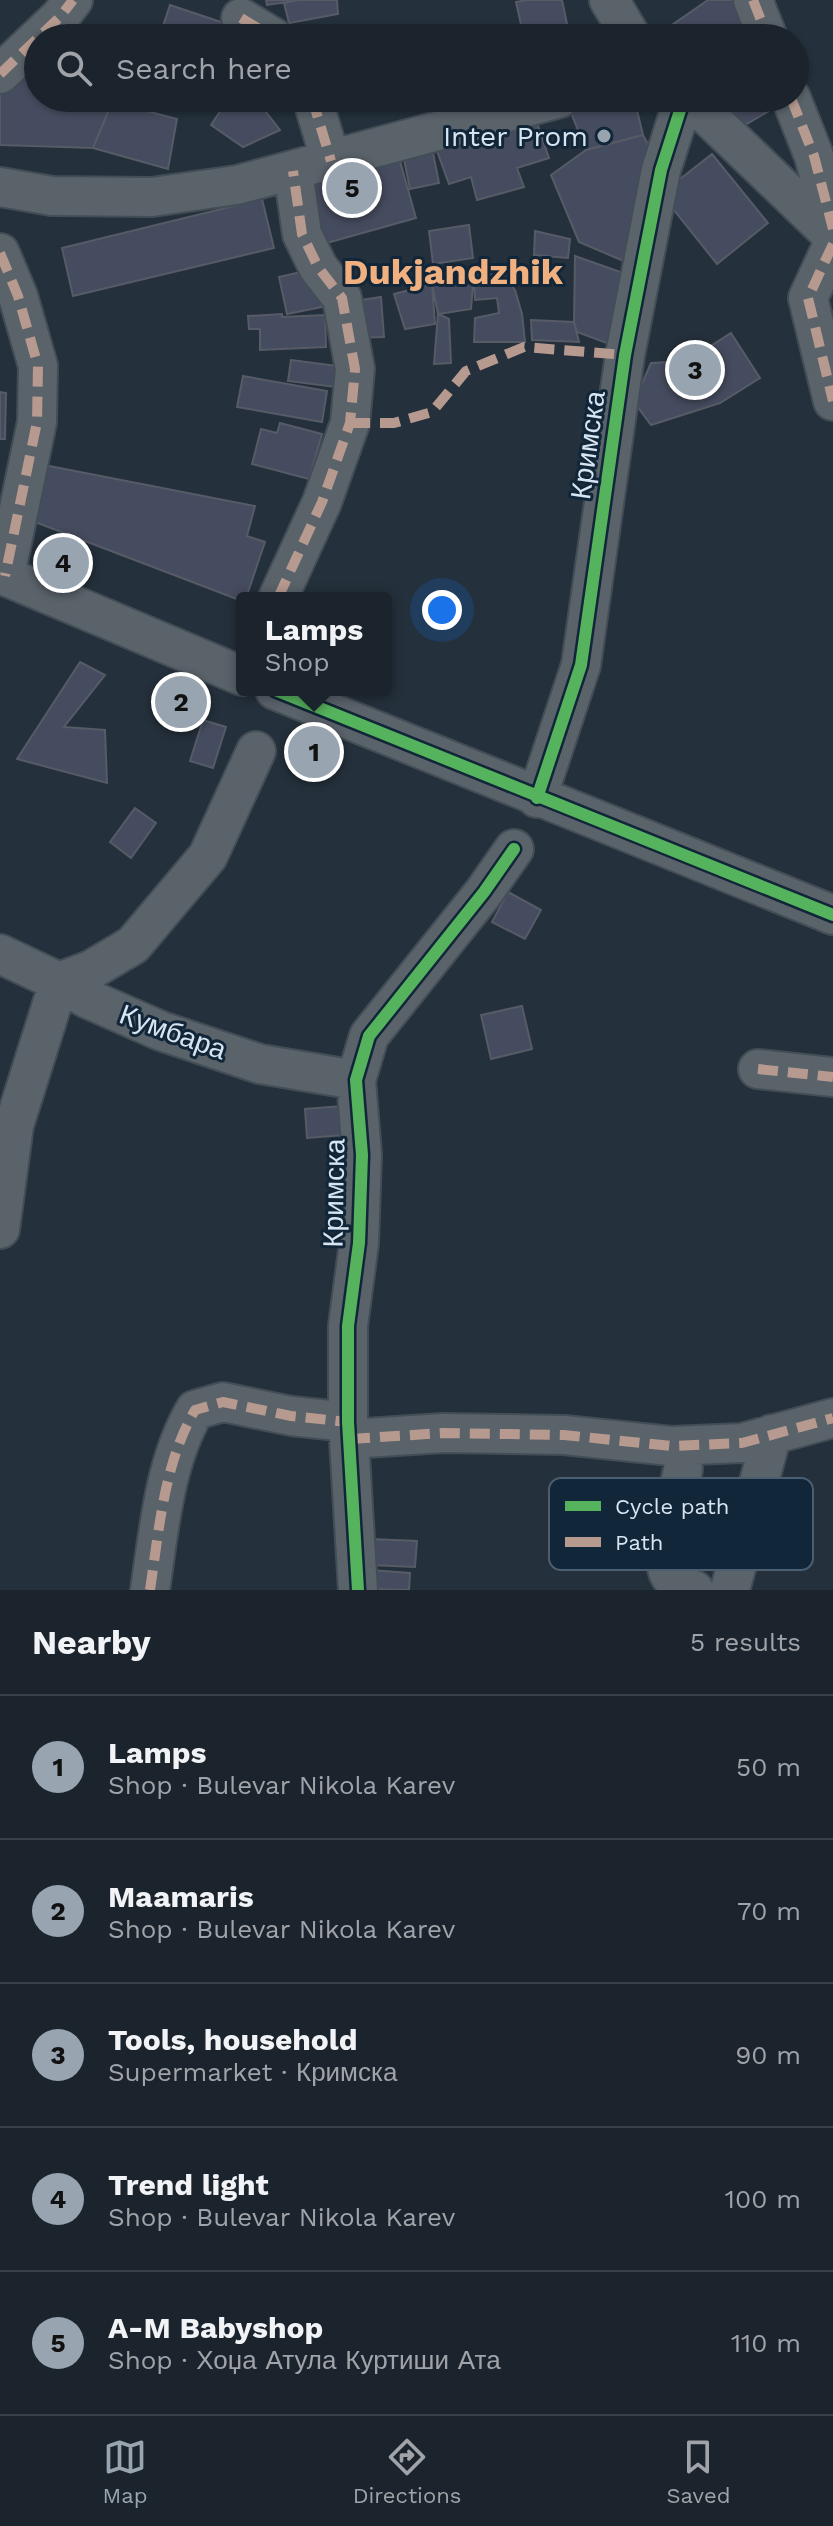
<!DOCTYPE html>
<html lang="en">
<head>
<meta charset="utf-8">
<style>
	:root { --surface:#1b242c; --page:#283038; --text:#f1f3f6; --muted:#a0a4a9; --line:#394148; --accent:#98a5b1 }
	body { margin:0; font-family:"Work Sans",sans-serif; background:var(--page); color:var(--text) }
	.you { position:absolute; left:442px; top:610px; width:28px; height:28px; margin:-20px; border:6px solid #fff; border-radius:50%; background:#1a73e8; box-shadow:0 0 0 12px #1a73e833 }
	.badge { display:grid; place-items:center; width:52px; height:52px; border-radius:50%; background:var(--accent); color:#111; font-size:26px; font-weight:700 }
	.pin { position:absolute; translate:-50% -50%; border:4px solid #fff; box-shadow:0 2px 8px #0006 }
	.popup { position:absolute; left:236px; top:592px; width:156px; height:104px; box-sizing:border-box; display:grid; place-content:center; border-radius:8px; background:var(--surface); filter:drop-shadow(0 2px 6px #0005); font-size:26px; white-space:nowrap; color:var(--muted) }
	.popup b { font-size:30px; color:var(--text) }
	.popup::after { content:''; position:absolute; left:50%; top:100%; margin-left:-16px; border:16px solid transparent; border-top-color:var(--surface) }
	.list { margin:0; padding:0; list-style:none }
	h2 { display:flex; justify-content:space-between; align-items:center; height:104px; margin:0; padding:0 32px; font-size:34px }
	h2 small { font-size:26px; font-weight:400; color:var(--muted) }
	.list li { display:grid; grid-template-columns:52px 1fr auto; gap:24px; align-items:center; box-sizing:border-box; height:144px; padding:0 32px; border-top:2px solid var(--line) }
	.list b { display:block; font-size:30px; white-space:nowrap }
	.list p { margin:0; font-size:26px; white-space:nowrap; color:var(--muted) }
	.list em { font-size:26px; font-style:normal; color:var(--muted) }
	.icon { flex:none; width:44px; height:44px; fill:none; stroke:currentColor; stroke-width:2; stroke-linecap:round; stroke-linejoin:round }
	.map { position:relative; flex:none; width:833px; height:1590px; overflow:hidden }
	.search { position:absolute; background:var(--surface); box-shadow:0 2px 6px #0004; left:24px; right:24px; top:24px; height:88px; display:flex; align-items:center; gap:20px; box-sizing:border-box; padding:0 28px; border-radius:44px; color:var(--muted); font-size:30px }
	.sheet { height:824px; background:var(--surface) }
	nav { display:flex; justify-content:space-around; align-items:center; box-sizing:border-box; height:112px; border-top:2px solid var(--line); background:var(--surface); font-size:22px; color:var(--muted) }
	nav a { display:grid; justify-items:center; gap:4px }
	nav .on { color:var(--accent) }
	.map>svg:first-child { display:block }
</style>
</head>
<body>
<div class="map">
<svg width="833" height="1590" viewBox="0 0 833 1590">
	<rect width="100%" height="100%" fill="#24303b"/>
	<path fill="#464c5f" stroke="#565b66" stroke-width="2" d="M 266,0 L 295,0 L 295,1 L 267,5 Z
		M 337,0 L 338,14 L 289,23 L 284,3 L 298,0 Z
		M 527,0 L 562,0 L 570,38 L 524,38 L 516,2 Z
		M 708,0 L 735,0 L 751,38 L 663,38 L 659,34 Z
		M 170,5 L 230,25 L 227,38 L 159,38 Z
		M 417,32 L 418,38 L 395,38 Z
		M 38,59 L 38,98 L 114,98 L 93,148 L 0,145 L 0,95 Z
		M 229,98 L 255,98 L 280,130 L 243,147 L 211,125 Z
		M 337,98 L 383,98 L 340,109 Z
		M 591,98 L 621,98 L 637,110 L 643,135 L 586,150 L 567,103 Z
		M 720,98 L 776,98 L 779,105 L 745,125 Z
		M 112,102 L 177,119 L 168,169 L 93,148 Z
		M 533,111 L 549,158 L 517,168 L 524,187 L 477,200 L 471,177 L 449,184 L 437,151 Z
		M 643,135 L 650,148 L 626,262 L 579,242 L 551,175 L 586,150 Z
		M 432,148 L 439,183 L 410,189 L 403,154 Z
		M 398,154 L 416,218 L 316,246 L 298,181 Z
		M 712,154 L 768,223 L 717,264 L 661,194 Z
		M 262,199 L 274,248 L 73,296 L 62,248 Z
		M 469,225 L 473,258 L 433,264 L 429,231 Z
		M 535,231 L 570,239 L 568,258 L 534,255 Z
		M 575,256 L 623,273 L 612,345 L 577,332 L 574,322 Z
		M 314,269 L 322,307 L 287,314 L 279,277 Z
		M 500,271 L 515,290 L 522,314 L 525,342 L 474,342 L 475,318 L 499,313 L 497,298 L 475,300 L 474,274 Z
		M 434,273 L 474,274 L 471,309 L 438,314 L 432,284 Z
		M 432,284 L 435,324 L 405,329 L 394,294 Z
		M 381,297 L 384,337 L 355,338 L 348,302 Z
		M 282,314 L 282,317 L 325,315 L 326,347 L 260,350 L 260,329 L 249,329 L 248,316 Z
		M 438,314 L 449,319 L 451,363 L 434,364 Z
		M 531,320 L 574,322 L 579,342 L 532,340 Z
		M 731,333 L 760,378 L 720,403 L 651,425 L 634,402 L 651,363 L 687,361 Z
		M 291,360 L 338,366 L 335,387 L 288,381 Z
		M 243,376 L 327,391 L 322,422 L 237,407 Z
		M 0,392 L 6,393 L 5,439 L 0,439 Z
		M 280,423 L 322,434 L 309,479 L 252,464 L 261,429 L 277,433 Z
		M 39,464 L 255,506 L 247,536 L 265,542 L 246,598 L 242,598 L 242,601 L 30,520 Z
		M 80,662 L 105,675 L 64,727 L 105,730 L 107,783 L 17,759 Z
		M 203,720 L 226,727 L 213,768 L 190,761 Z
		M 135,808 L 156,823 L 131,858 L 110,842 Z
		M 508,892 L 541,910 L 525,939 L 492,922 Z
		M 522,1006 L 532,1049 L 491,1059 L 481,1015 Z
		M 342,1106 L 344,1135 L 307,1138 L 305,1109 Z
		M 371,1539 L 417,1541 L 415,1567 L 370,1565 Z
		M 371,1570 L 410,1573 L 409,1590 L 369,1589 Z"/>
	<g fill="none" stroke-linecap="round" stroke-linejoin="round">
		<defs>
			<path id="minor" d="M 609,0 L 632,38
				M 753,0 L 768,38
				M 241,18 L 274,38
				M 0,74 L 60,17 L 73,0
				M 312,98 L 331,161
				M 689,98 L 833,236
				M 791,98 L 814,156 L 833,229
				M 0,187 L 52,196 L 152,197 L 237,185 L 560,98
				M 833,244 L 808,298 L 833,401
				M 0,253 L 18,296 L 38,366 L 37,422 L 5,576
				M 0,574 L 242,676
				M 278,598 L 322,502 L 350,423 L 355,369 L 342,298 L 318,267 L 302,234 L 293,171
				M 275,690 L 833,915
				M 537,798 L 581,665 L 625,355 L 661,170 L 684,98
				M 0,954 L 59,982 L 86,998 L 161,1031 L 260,1064 L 356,1080
				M 59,982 L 91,970 L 133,945 L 208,856 L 256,751
				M 758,1069 L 833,1077
				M 0,1229 L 14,1125 L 59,982
				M 350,1439 L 443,1433 L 564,1435 L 671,1446 L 742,1443 L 833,1418
				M 683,1469 C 679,1493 662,1547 667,1568 C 670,1582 683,1587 694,1590
				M 150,1590 C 159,1530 164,1463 195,1410 L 223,1402 L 291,1416 L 348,1422
				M 358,1590 L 348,1422 L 348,1326 L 359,1243 L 362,1155 L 356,1080 L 369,1036 L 484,892 L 514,849
				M 730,1590 L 772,1434"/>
		</defs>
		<use href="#minor" stroke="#434d56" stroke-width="42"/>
		<use href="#minor" stroke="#5a626a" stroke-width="38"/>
		<path stroke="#b69a8f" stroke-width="10" stroke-dasharray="20 10" stroke-linecap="butt" d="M 753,0 L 768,38
			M 241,18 L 274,38
			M 0,74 L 60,17 L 73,0
			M 312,98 L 331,161
			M 791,98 L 814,156 L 833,229
			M 833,244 L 808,298 L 833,401
			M 0,253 L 18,296 L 38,366 L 37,422 L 5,576
			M 350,423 L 394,423 L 432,412 L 466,371 L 524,347 L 625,355
			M 278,598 L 322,502 L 350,423 L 355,369 L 342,298 L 318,267 L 302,234 L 293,171
			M 758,1069 L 833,1077
			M 350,1439 L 443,1433 L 564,1435 L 671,1446 L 742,1443 L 833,1418
			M 150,1590 C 159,1530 164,1463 195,1410 L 223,1402 L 291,1416 L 348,1422"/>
		<defs>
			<path id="cycleway" d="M 275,690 L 833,915
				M 537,798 L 581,665 L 625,355 L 661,170 L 684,98
				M 358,1590 L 348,1422 L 348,1326 L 359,1243 L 362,1155 L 356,1080 L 369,1036 L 484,892 L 514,849"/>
		</defs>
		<use href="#cycleway" stroke="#112639" stroke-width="17"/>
		<use href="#cycleway" stroke="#56b35d" stroke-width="12"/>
	</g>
	<circle fill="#98a5b1" stroke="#112639" stroke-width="3" cx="604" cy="136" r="8"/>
	<g text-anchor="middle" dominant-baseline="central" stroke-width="6" stroke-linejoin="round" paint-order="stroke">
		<g font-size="28" fill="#d7e4f1" stroke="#112639" text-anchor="end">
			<text x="588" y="136">Inter Prom</text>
		</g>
		<g font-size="28" fill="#d7e4f1" stroke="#112639">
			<text transform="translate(588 445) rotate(-82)">Кримска</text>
			<text transform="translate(173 1032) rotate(20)">Кумбара</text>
			<text transform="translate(334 1193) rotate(-89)">Кримска</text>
		</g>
		<g font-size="36" font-weight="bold" fill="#f1b07f" stroke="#112639">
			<text x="453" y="272">Dukjandzhik</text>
		</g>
	</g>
	<rect x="549" y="1478" width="264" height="92" rx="12" fill="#112639" stroke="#4c5f70" stroke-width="2"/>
	<rect x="565" y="1501" width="36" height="10" fill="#56b35d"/>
	<rect x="565" y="1537" width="36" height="10" fill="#b69a8f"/>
	<g font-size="22" fill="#d7e4f1">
		<text x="615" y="1514">Cycle path</text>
		<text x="615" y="1550">Path</text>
	</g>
</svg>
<div class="you"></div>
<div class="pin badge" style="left:314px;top:752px">1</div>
<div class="popup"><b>Lamps</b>Shop</div>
<div class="pin badge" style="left:181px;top:702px">2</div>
<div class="pin badge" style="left:695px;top:370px">3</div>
<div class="pin badge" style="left:63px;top:563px">4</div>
<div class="pin badge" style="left:352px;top:188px">5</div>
<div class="search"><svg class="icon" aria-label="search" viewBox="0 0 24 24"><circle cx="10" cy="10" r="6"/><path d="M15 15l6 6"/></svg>Search here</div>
</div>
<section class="sheet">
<h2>Nearby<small>5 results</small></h2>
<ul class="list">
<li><span class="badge">1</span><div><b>Lamps</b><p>Shop · Bulevar Nikola Karev</p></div><em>50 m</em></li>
<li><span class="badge">2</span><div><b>Maamaris</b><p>Shop · Bulevar Nikola Karev</p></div><em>70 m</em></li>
<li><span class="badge">3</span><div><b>Tools, household</b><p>Supermarket · Кримска</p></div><em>90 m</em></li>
<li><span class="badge">4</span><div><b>Trend light</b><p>Shop · Bulevar Nikola Karev</p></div><em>100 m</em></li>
<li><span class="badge">5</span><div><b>A-M Babyshop</b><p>Shop · Хоџа Атула Куртиши Ата</p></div><em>110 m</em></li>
</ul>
</section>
<nav>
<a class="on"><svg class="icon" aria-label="map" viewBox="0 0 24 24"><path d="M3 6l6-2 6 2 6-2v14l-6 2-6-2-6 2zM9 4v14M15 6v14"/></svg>Map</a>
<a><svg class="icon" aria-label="directions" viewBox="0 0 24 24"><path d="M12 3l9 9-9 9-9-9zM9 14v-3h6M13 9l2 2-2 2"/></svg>Directions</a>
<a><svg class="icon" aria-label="saved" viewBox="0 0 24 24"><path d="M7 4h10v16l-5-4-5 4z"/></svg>Saved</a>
</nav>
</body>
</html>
